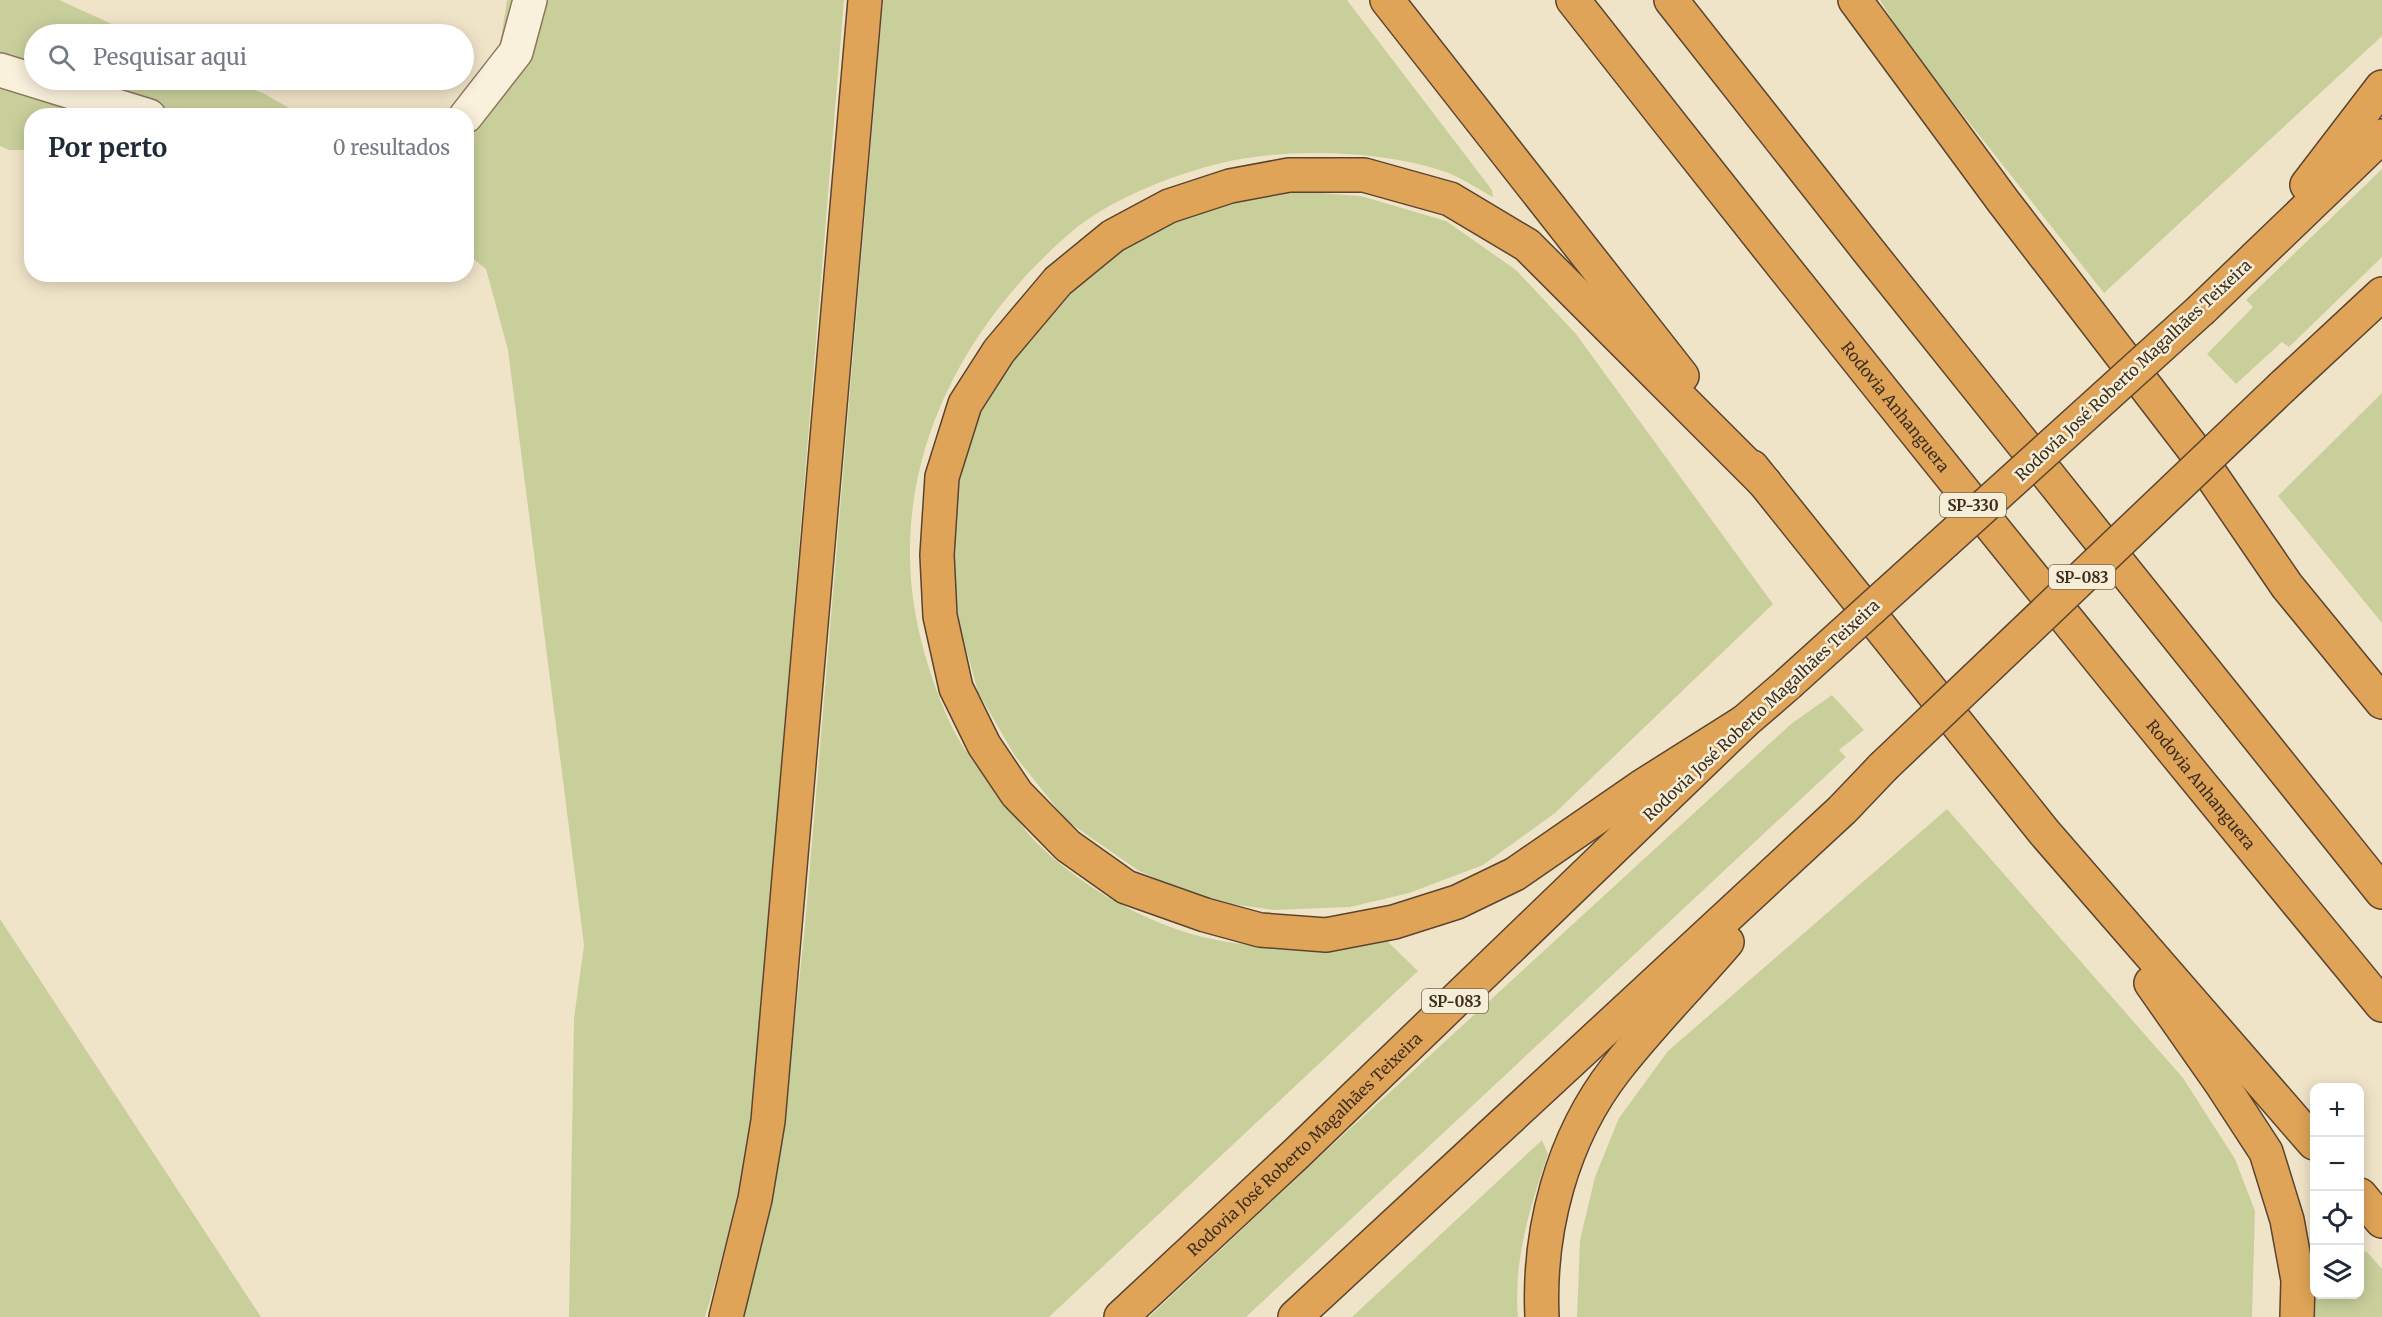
<!DOCTYPE html>
<html lang="pt">
<head>
<meta charset="utf-8">
<style>
	:root { --surface:#fff; --page:#f6f6f7; --text:#1f2937; --muted:#747a83; --line:#e0e1e3 }
	body { margin:0; font-family:Merriweather,serif; background:var(--page); color:var(--text) }
	.controls { position:absolute; right:18px; bottom:18px; display:grid; overflow:hidden; border-radius:12px; box-shadow:0 3px 15px #0003 }
	.controls button { width:54px; height:54px; display:grid; place-items:center; padding:0; border:0; border-bottom:2px solid var(--line); background:var(--surface); color:var(--text); font:30px sans-serif }
	.list { margin:0; padding:0; list-style:none }
	h2 { display:flex; justify-content:space-between; align-items:center; height:78px; margin:0; padding:0 24px; font-size:26px }
	h2 small { font-size:20px; font-weight:400; color:var(--muted) }
	.icon { flex:none; width:33px; height:33px; fill:none; stroke:currentColor; stroke-width:2; stroke-linecap:round; stroke-linejoin:round }
	.map { position:relative; flex:none; width:2382px; height:1317px; overflow:hidden }
	.search { position:absolute; background:var(--surface); box-shadow:0 3px 15px #0003; left:24px; top:24px; width:450px; height:66px; display:flex; align-items:center; gap:15px; box-sizing:border-box; padding:0 21px; border-radius:33px; color:var(--muted); font-size:22px }
	.panel { position:absolute; background:var(--surface); box-shadow:0 3px 15px #0003; left:24px; top:108px; width:450px; height:174px; border-radius:24px }
	.map>svg:first-child { display:block }
</style>
</head>
<body>
<div class="map">
<svg width="2382" height="1317" viewBox="0 0 2382 1317">
	<rect width="100%" height="100%" fill="#f0e4c8"/>
	<path fill="#c9cf9b" d="M 0,0 L 59,0 L 134,34 L 34,34 L 34,80 L 224,80 L 263,93 L 301,115 L 32,116 L 31,150 L 9,150 L 0,146 Z
		M 507,0 L 844,0 L 752,1119 C 741,1186 725,1252 705,1317 L 569,1317 L 574,1019 L 584,945 L 508,350 L 486,269 L 467,254 L 466,116 L 498,58 Z
		M 883,0 L 1347,0 L 1492,190 L 1493,197 C 1478,189 1462,178 1446,172 C 1385,151 1297,148 1235,160 C 1181,171 1110,198 1069,234 C 966,323 897,451 912,590 C 917,636 933,687 953,729 C 965,753 985,777 1001,797 C 1013,813 1025,832 1039,845 C 1078,883 1131,914 1182,931 C 1249,953 1318,948 1387,941 L 1418,971 L 1049,1317 L 742,1317 L 751,1289 L 770,1202 L 786,1105 L 805,925 Z
		M 1880,0 L 2382,0 L 2382,36 L 2104,293 L 1907,44 Z
		M 2382,169 L 2382,257 L 2289,347 L 2282,342 L 2236,384 L 2207,354 L 2253,307 L 2246,300 Z
		M 1280,190 L 1361,196 L 1446,221 L 1516,270 L 1576,334 L 1773,604 L 1555,813 L 1483,865 L 1409,893 L 1350,907 L 1273,910 L 1204,900 L 1139,871 L 1067,821 L 1015,756 L 978,692 L 959,623 L 951,551 L 958,467 L 985,388 L 1086,270 L 1147,232 L 1215,201 Z
		M 2382,393 L 2382,623 L 2278,496 Z
		M 1832,695 L 1864,730 L 1839,750 L 1846,757 L 1246,1317 L 1149,1317 L 1329,1148 L 1791,724 Z
		M 1947,809 L 2183,1078 L 2235,1159 L 2255,1211 L 2252,1317 L 1577,1317 L 1580,1240 L 1595,1177 L 1619,1118 L 1668,1051 Z
		M 0,919 L 261,1317 L 0,1317 Z
		M 1542,1140 L 1548,1154 C 1530,1207 1513,1261 1518,1317 L 1352,1317 Z
		M 2360,1251 L 2367,1252 L 2382,1269 L 2382,1317 L 2314,1317 L 2312,1267 L 2314,1265 L 2314,1294 L 2360,1294 Z"/>
	<g fill="none" stroke-linecap="round" stroke-linejoin="round">
		<defs>
			<path id="minor" d="M 0,70 L 149,116
				M 466,116 L 516,52 L 530,0"/>
			<g id="highway">
				<path d="M 1387,0 L 1682,376"/>
				<path id="s1" d="M 1573,0 C 1838,338 2108,673 2382,1005"/>
				<path d="M 1671,0 L 1867,249 L 2382,892"/>
				<path d="M 1855,0 L 2003,201 L 2192,447 L 2287,586 L 2382,702"/>
				<path d="M 2307,185 L 2382,87"/>
				<path d="M 2202,309 L 2382,136"/>
				<path d="M 2282,387 L 2382,294"/>
				<path d="M 1752,467 L 2044,832 L 2314,1143"/>
				<path d="M 1744,722 L 1641,787 L 1515,874 L 1457,902 L 1394,922 L 1326,935 L 1260,930 L 1205,915 L 1126,887 L 1068,846 L 1017,794 L 984,745 L 956,688 L 940,616 L 937,555 L 942,477 L 965,404 L 999,351 L 1058,281 L 1113,236 L 1169,206 L 1230,186 L 1289,175 L 1364,175 L 1450,199 L 1527,245 L 1765,483"/>
				<path d="M 2151,983 L 2221,1083 L 2266,1152 L 2287,1220 L 2298,1280 L 2297,1317"/>
				<path d="M 2360,1195 L 2382,1221"/>
				<path d="M 726,1317 L 755,1199 L 768,1121 L 865,0"/>
				<path id="s2" d="M 1121,1317 L 1296,1154 L 1744,722 L 1788,684"/>
				<path d="M 1295,1317 L 1842,810 L 1883,767"/>
				<path d="M 1542,1317 C 1538,1230 1562,1138 1616,1069 C 1650,1025 1691,984 1727,942"/>
			</g>
		</defs>
		<use href="#minor" stroke="#8d765c" stroke-width="36"/>
		<use href="#highway" stroke="#5b4430" stroke-width="36"/>
		<use href="#minor" stroke="#faf1dc" stroke-width="33"/>
		<use href="#highway" stroke="#e0a458" stroke-width="33"/>
		<defs>
			<path id="highway-bridge" d="M 1788,684 L 2202,309
				M 1883,767 L 2282,387"/>
		</defs>
		<use href="#highway-bridge" stroke="#5b4430" stroke-width="36" stroke-linecap="butt"/>
		<use href="#highway-bridge" stroke="#e0a458" stroke-width="33"/>
	</g>
	<g text-anchor="middle" dominant-baseline="central" stroke-width="5" stroke-linejoin="round" paint-order="stroke">
		<g fill="#f7eed8" stroke="#756857" stroke-width="1.5">
			<rect x="1940" y="493" width="66" height="24" rx="4.5"/>
			<rect x="2049" y="565" width="66" height="24" rx="4.5"/>
			<rect x="1422" y="989" width="66" height="24" rx="4.5"/>
		</g>
		<g font-size="15" font-weight="bold" fill="#3d2e20">
			<text x="1973" y="505">SP-330</text>
			<text x="2082" y="577">SP-083</text>
			<text x="1455" y="1001">SP-083</text>
		</g>
		<g font-size="16" fill="#3d2e20" stroke="#f7eed8">
			<text transform="translate(2133 370) rotate(-43)">Rodovia José Roberto Magalhães Teixeira</text>
			<text stroke="none"><textPath href="#s1" startOffset="519">Rodovia Anhanguera</textPath></text>
			<text transform="translate(1761 710) rotate(-43)">Rodovia José Roberto Magalhães Teixeira</text>
			<text stroke="none"><textPath href="#s1" startOffset="1005">Rodovia Anhanguera</textPath></text>
			<text stroke="none"><textPath href="#s2" startOffset="252">Rodovia José Roberto Magalhães Teixeira</textPath></text>
		</g>
	</g>
</svg>
<div class="controls">
<button>+</button>
<button>−</button>
<button><svg class="icon" aria-label="locate" viewBox="0 0 24 24"><circle cx="12" cy="12" r="6"/><path d="M12 2v4M12 18v4M2 12h4M18 12h4"/></svg></button>
<button><svg class="icon" aria-label="layers" viewBox="0 0 24 24"><path d="M12 4l9 5-9 5-9-5zM3 14l9 5 9-5"/></svg></button>
</div>
<div class="search"><svg class="icon" aria-label="search" viewBox="0 0 24 24"><circle cx="10" cy="10" r="6"/><path d="M15 15l6 6"/></svg>Pesquisar aqui</div>
<section class="panel">
<h2>Por perto<small>0 resultados</small></h2>
<ul class="list">
</ul>
</section>
</div>
</body>
</html>
